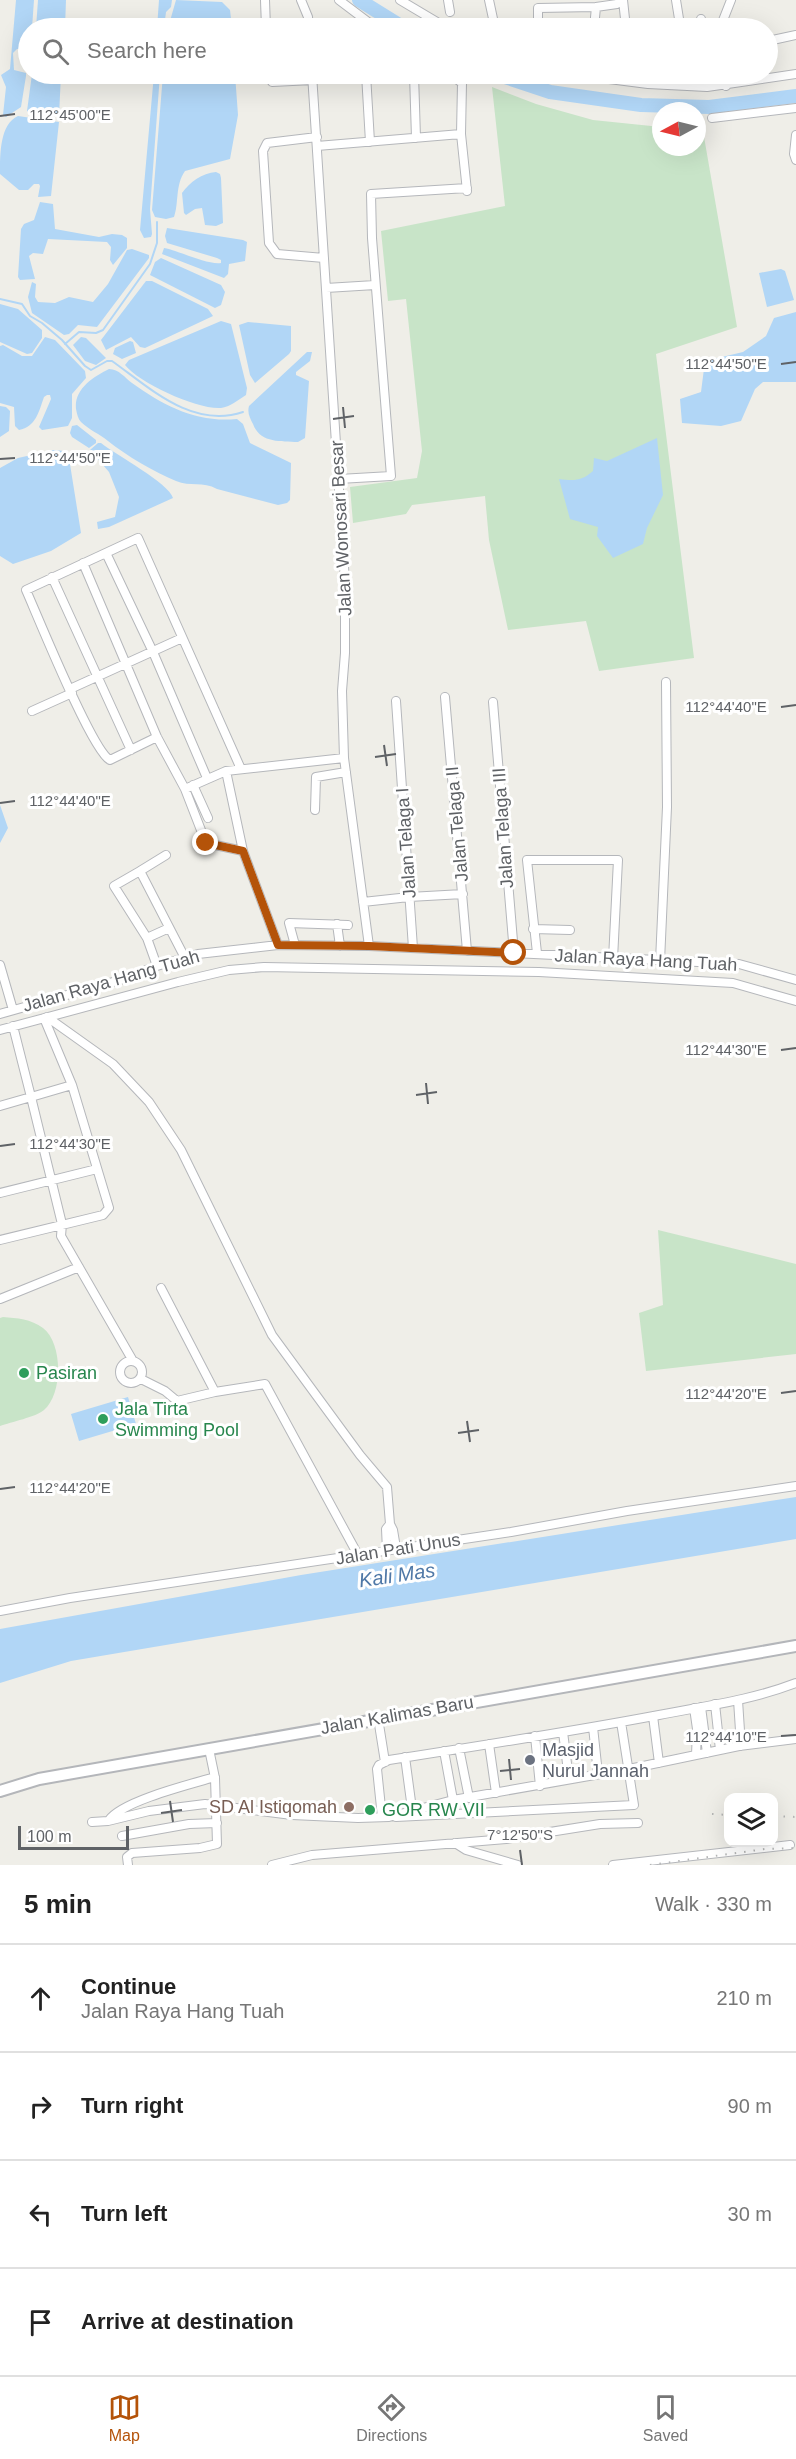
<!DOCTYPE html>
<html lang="en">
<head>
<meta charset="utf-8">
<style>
	:root { --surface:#fff; --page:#f2f2f2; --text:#222; --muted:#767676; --line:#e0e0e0; --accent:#b45309 }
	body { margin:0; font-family:Arial,sans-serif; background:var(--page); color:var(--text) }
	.controls { position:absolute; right:18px; bottom:18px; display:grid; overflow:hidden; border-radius:12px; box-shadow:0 6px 24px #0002 }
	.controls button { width:54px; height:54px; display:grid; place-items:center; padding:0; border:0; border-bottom:2px solid var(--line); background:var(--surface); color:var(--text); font:30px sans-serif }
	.compass { position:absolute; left:652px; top:102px; width:54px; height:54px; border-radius:50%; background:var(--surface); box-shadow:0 6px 24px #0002; rotate:263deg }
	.scale { position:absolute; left:18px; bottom:15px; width:111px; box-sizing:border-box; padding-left:6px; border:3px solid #5f6266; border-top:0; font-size:16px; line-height:21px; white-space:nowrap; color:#5f6266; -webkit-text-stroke:4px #fff; paint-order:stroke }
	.stop { position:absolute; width:18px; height:18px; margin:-14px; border:4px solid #b45309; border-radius:50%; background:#fff }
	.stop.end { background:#b45309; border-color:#fff; box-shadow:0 2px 6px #0008 }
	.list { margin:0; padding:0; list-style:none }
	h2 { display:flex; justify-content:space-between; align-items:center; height:78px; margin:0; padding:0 24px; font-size:26px }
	h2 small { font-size:20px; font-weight:400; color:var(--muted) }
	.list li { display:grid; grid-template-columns:39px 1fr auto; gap:18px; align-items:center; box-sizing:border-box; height:108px; padding:0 24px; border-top:2px solid var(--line) }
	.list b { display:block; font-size:22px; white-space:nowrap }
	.list p { margin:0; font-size:20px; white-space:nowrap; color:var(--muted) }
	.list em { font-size:20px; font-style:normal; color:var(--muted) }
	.icon { flex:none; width:33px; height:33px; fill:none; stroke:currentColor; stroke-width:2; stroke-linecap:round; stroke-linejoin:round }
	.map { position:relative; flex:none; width:796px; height:1865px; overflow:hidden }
	.search { position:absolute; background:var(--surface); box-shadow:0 6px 24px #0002; left:18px; right:18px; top:18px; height:66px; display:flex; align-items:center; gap:15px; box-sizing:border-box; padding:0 21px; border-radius:33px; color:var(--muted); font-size:22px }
	.sheet { height:510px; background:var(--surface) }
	nav { display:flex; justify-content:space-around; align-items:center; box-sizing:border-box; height:84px; border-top:2px solid var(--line); background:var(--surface); font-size:16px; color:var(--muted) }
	nav a { display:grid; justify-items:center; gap:3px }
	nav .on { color:var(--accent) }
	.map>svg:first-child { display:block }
</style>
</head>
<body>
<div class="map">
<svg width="796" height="1865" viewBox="0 0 796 1865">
	<rect width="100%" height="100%" fill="#efeee8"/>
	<path fill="#c8e4c8" d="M 492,87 L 536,104 L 593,120 L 661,127 L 661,147 L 697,147 L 697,131 L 703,131 L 737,327 L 656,354 L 694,658 L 599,671 L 586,621 L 508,630 L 489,540 L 485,496 L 412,505 L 406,514 L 353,523 L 350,487 L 417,478 L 422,451 L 406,299 L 388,301 L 381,231 L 505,206 Z
		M 658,1230 L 796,1264 L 796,1354 L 646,1371 L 639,1313 L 663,1305 Z
		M 3,1317 C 17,1318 31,1319 43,1328 C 63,1343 63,1394 44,1410 C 36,1417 11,1422 0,1426 L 0,1318 Z"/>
	<path fill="#b1d6f6" d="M 16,0 L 34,0 L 32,28 L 28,28 L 28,49 L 17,49 L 13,53 L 14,70 L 26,73 L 26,76 L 21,107 L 6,117 L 3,115 L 6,87 L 1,75 L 10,69 Z
		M 38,0 L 66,0 L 65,28 L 36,28 Z
		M 159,0 L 172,0 L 171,7 L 166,12 L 164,28 L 157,28 Z
		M 176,0 L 222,2 L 230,10 L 232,28 L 168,28 Z
		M 32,74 L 61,74 L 59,116 L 31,114 L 27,111 Z
		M 154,74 L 160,74 L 150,209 L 152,234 L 151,237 L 144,238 L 140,230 Z
		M 163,74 L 235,74 L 238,115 L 230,159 L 185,171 C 175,185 179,204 174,217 L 166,219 L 155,217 L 152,210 Z
		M 18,116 L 59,122 L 51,196 L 38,197 L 40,186 L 39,184 L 34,184 L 28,190 L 19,190 L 0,174 C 0,153 0,124 18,116 Z
		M 216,172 L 220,174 L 221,178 L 223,223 L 216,226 L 205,225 L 202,208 L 195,209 L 186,215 L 184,213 L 182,193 C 190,182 202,173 216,172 Z
		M 40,202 L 53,204 L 55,229 L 99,237 L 112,234 L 122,235 L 127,238 L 127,248 L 113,265 L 110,260 L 111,247 L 107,242 L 48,239 L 43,254 L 33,253 L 29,256 L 35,279 L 20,280 L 18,277 L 21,229 L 24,224 L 34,220 Z
		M 167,228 L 243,240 L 247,242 L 245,261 L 229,264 L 228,274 L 224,278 L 162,254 L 164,248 C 180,251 207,265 221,263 L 221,260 L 217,258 L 167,243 L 165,236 Z
		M 132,249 L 149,255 L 149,258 L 97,327 L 78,325 L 69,334 L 64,335 L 32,313 L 28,297 L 32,282 L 36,284 L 35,297 L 38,302 L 55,303 L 69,297 L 93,302 L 108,284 L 127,250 Z
		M 161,258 L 221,285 L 225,292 L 221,305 L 215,308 L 150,275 L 155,262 Z
		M 781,269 L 785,271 L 794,300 L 767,307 L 759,273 Z
		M 146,281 L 152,281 L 208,309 L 213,316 L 145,348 L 140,347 L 131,337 L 106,350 L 101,340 Z
		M 0,304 L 18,309 L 42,330 L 42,338 L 32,353 L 27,354 L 0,342 Z
		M 796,312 L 796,382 L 763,382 L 755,389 L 741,421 L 721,426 L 682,423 L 680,399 L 701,392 L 705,361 L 743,352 L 766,336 L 774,318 Z
		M 221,321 L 231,324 L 247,388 L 246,395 C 238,400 230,407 221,408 C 198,410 139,383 125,365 L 129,360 Z
		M 248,322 L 291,326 L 291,351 L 289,354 L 255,383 L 250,375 L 239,325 Z
		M 45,337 L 55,340 L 85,371 L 86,378 L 72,394 L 72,418 L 68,426 L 42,430 L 39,427 L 51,399 L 50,395 L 47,395 L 44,397 C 39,411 36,427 19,430 L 15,426 L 14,407 L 0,403 L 0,346 L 3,345 L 22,356 L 32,356 Z
		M 81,337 L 86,338 L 106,358 L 96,365 L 85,361 L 73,345 Z
		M 130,341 L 133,342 L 136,353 L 122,359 L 113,354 L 115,348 Z
		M 307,352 L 312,352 L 310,361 L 296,372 L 296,375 L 309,381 L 305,438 L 298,442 C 280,441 260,443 253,424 C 250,418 247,413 249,406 Z
		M 109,369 C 119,369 125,378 132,383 C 164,406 197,423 237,419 L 243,424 L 250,443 L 291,463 L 290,500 L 287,503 L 278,505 L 217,489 C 203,481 190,487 176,481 C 154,472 127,456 108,441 C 100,434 89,430 81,422 C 78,419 77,414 76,409 C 74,389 93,377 109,369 Z
		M 0,406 L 6,407 L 10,411 L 9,431 L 0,437 Z
		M 77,425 L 96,440 L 96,443 L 89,448 L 72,437 L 70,433 L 72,426 Z
		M 657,438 L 663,495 L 647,528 L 643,544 L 613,558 L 597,536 L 598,527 L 570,519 L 559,479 C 574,481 582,481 593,471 L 594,458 L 607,461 Z
		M 98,443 L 101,443 C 116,455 169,483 173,498 L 109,527 L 98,529 L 97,522 L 115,517 L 119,497 L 109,472 L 90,450 Z
		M 54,450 L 64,451 L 69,458 L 81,533 L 51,551 L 13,564 L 0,556 L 0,468 L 18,458 Z
		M 0,805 L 8,828 L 0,843 Z
		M 128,1397 L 136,1424 L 79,1441 L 71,1414 Z
		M 796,1497 L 796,1539 L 71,1661 L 0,1683 L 0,1629 L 301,1575 Z"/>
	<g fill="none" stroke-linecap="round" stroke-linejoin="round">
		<path stroke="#b1d6f6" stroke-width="2" d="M 0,299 L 22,304 L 30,316 L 42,323 L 62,340 L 85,366 L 91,370 L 107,361 L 112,361 C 150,388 192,429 243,412
			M 65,344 L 79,332 L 96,333 L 103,330 L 150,264 L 157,243 L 157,222"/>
		<path stroke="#b1d6f6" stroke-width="14" d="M 359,0 L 404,28
			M 496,74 L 550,92 L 641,105 L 709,107 L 796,96"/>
		<defs>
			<path id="street" d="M 265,0 L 266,28
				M 301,0 L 308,17 L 309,28
				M 339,0 L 376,28
				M 400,0 L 447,28
				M 448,0 L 450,12
				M 489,0 L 495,28
				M 623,0 L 626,28
				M 676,0 L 680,25
				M 596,7 L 617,4 L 621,0
				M 701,19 L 701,28
				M 538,28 L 538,8 L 596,7 L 594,28
				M 720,28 L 731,0
				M 768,41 L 796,35
				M 268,74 L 272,82 L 313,80
				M 312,74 L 345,582 L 345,653 L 342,691 L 344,758 L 369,946
				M 366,74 L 370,142
				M 414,74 L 416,138
				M 449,74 L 462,83 L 461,134 L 467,191
				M 570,74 L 648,84 L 707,87 L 796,74
				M 706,74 L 707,87
				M 724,74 L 726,86
				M 712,118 L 796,108
				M 796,135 L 794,154 L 796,160
				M 317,137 L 267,143 L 263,151 L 269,243 L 277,254 L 324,258
				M 317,146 L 461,134
				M 326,288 L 375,285
				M 339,479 L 391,476 L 372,238 L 371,194 L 467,188
				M 106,553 L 153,652 L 207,778
				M 83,563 L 157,737 L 185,789 L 206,843 L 243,851 L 278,945
				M 52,577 L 131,750
				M 70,689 L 182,638
				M 445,697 L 467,951
				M 396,701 L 413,948
				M 493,702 L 514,953
				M 32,711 L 72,693
				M 157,737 L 110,760 C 92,751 38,617 26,590 L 138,538 L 241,769
				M 226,771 L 243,851
				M 193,785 L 208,818
				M 185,789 L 226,771 L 344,758
				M 315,810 L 316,777 L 346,772
				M 166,855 L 140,871 L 185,958
				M 140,871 L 114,886 L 147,938 L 157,966
				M 363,902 L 409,897 L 463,894
				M 337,924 L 340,946
				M 533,929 L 570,930
				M 147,938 L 169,928
				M 295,945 L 289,923 L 348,925
				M 537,953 L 527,860 L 618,860 L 613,959
				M 660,961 L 667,807 L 666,682
				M 0,965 L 13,1010
				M 0,1014 L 120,980 L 157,966 L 198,954 L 278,945 L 369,946 L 739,964 L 796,980
				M 47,1017 L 113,1064 L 149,1102 L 181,1150 L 272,1335 L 360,1455 L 387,1487 L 390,1524 L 393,1530 L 396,1548
				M 13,1026 L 31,1097 L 72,1085
				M 0,1030 L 178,982 L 229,970 L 264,967 L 539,972 L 733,983 L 796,1001
				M 0,1106 L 31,1097 L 62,1224 L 61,1236 L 133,1361
				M 0,1193 L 97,1169
				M 0,1240 L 103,1215 L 109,1208 L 72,1085 L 44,1018
				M 161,1288 L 215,1392
				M 0,1299 L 79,1267
				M120 1372a11 11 0 1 1 22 0a11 11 0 1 1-22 0Z
				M 141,1379 L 165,1391 L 177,1401 L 215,1392 L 265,1384 L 358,1555
				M 387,1550 L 386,1529 L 390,1524
				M 0,1611 L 70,1598 L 511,1532 L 627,1511 L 796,1486
				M 738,1700 L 741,1746
				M 715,1704 L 720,1750
				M 701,1707 L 707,1753
				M 694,1708 L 697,1729 L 696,1755
				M 653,1716 L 659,1763
				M 378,1718 L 385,1762
				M 593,1727 L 598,1774
				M 563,1732 L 569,1779
				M 535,1736 L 540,1786
				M 489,1744 L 496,1793
				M 459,1748 L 469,1798
				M 444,1751 L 453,1800
				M 405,1757 L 412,1809
				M 382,1817 L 377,1769 L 379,1765 L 389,1760 C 479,1746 569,1732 659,1715 C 705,1706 752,1700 796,1683
				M 396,1817 L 634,1805 L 621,1722
				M 109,1820 C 122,1801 191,1784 215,1777
				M 92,1822 L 108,1821 L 149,1811 L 205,1804 L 292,1815 L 358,1818 L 389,1817 L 453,1800 L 629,1769 L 739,1746 L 796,1739
				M 122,1836 L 189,1824 L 217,1823
				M 455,1843 L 466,1850 L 518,1865
				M 128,1865 L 127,1857 L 132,1853 L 200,1848 L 217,1844 L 215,1778 L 209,1749
				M 272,1865 L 312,1855 L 506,1839 L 600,1824 L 638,1823
				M 613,1865 L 790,1845"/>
			<path id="secondary" d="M 0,1791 L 39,1779 L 796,1646"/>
		</defs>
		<use href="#street" stroke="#b5b7bb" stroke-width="10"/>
		<use href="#secondary" stroke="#b4b6ba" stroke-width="14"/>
		<use href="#street" stroke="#fff" stroke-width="8"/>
		<use href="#secondary" stroke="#fff" stroke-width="10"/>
		<path stroke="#b5b6b6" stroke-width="2" stroke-dasharray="1.5 8" stroke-linecap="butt" d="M 712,1814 L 728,1815
			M 774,1816 L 796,1817
			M 650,1865 L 765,1849 L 796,1848"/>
	</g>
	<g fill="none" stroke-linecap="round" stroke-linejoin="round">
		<path stroke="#b45309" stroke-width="8" d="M 206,843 L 243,851 L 278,945 L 369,946 L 514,953"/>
	</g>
	<path fill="none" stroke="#5f6266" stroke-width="2" d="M 0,116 L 15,114M 781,364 L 796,362M 343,407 L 345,428M 333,419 L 354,416M 0,459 L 15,458M 781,707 L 796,705M 384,745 L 387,766M 375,757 L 396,754M 0,803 L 15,801M 781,1050 L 796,1048M 426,1083 L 428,1104M 416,1095 L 437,1092M 0,1146 L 15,1144M 781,1393 L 796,1391M 467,1421 L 470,1442M 458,1433 L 479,1430M 0,1489 L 15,1487M 781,1736 L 796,1735M 509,1759 L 511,1780M 500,1771 L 520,1769M 170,1801 L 173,1822M 161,1813 L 182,1810M 520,1850 L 522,1865"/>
	<g fill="#2e9e5b" stroke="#fff" stroke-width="2">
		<circle cx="24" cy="1373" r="6"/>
		<circle cx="103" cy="1419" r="6"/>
		<circle cx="370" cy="1810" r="6"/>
	</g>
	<circle fill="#6b7280" stroke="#fff" stroke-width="2" cx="530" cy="1760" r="6"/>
	<circle fill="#8d6e63" stroke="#fff" stroke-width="2" cx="349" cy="1807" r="6"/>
	<g text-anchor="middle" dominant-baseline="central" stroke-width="6" stroke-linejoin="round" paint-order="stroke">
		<g font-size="18" fill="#5f6266" stroke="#fff">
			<text transform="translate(341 528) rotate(-93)">Jalan Wonosari Besar</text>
			<text transform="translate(457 824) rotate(-95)">Jalan Telaga II</text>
			<text transform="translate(503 828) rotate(-94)">Jalan Telaga III</text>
			<text transform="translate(406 843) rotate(-94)">Jalan Telaga I</text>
			<text transform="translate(646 960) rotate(3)">Jalan Raya Hang Tuah</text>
			<text transform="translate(111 981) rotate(-16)">Jalan Raya Hang Tuah</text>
			<text transform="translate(398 1549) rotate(-9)">Jalan Pati Unus</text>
			<text transform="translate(397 1715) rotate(-10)">Jalan Kalimas Baru</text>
		</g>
		<g font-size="18" fill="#27864d" stroke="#fff" text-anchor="start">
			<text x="36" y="1373">Pasiran</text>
			<text x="115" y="1409">Jala Tirta<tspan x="115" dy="21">Swimming Pool</tspan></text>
			<text x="382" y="1810">GOR RW VII</text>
		</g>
		<g font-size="18" fill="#5b616d" stroke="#fff" text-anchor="start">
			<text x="542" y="1750">Masjid<tspan x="542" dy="21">Nurul Jannah</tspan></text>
		</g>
		<g font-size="18" fill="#785e54" stroke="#fff" text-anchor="end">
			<text x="337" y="1807">SD Al Istiqomah</text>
		</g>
		<g font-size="20" font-style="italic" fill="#4f78a7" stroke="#fff">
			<text transform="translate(397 1575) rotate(-8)">Kali Mas</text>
		</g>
	</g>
	<g font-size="15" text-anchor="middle" fill="#5f6266" stroke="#fff" stroke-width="6" stroke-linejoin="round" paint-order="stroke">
		<text x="70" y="120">112°45'00"E</text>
		<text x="726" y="369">112°44'50"E</text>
		<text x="70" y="463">112°44'50"E</text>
		<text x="726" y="712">112°44'40"E</text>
		<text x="70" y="806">112°44'40"E</text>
		<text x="726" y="1055">112°44'30"E</text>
		<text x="70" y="1149">112°44'30"E</text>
		<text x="726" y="1399">112°44'20"E</text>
		<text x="70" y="1493">112°44'20"E</text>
		<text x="726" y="1742">112°44'10"E</text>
		<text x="520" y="1840">7°12'50"S</text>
	</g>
</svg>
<div class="controls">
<button><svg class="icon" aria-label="layers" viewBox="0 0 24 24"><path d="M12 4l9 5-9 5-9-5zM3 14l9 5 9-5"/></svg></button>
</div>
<svg class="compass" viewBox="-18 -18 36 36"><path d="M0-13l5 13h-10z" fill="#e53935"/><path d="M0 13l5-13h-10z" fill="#767676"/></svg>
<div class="scale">100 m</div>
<div class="stop" style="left:514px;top:953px"></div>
<div class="stop end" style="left:206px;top:843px"></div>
<div class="search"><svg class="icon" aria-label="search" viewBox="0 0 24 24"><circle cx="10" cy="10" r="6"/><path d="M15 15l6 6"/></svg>Search here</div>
</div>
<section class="sheet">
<h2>5 min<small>Walk · 330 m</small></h2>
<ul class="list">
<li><svg class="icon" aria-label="ahead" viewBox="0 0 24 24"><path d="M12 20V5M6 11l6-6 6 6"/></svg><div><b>Continue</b><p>Jalan Raya Hang Tuah</p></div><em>210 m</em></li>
<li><svg class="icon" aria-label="right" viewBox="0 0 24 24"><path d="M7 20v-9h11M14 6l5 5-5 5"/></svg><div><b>Turn right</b></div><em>90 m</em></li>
<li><svg class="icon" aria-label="left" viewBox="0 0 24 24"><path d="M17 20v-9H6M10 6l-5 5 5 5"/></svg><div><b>Turn left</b></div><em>30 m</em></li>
<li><svg class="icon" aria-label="arrive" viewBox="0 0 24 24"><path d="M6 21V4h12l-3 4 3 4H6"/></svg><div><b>Arrive at destination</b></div></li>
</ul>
</section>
<nav>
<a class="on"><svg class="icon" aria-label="map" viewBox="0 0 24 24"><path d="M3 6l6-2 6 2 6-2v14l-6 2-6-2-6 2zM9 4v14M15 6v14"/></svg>Map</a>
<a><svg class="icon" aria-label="directions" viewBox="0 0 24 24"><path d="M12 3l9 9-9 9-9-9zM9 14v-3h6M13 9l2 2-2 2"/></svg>Directions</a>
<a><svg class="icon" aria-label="saved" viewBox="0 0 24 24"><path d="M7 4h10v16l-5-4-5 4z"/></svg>Saved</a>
</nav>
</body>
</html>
